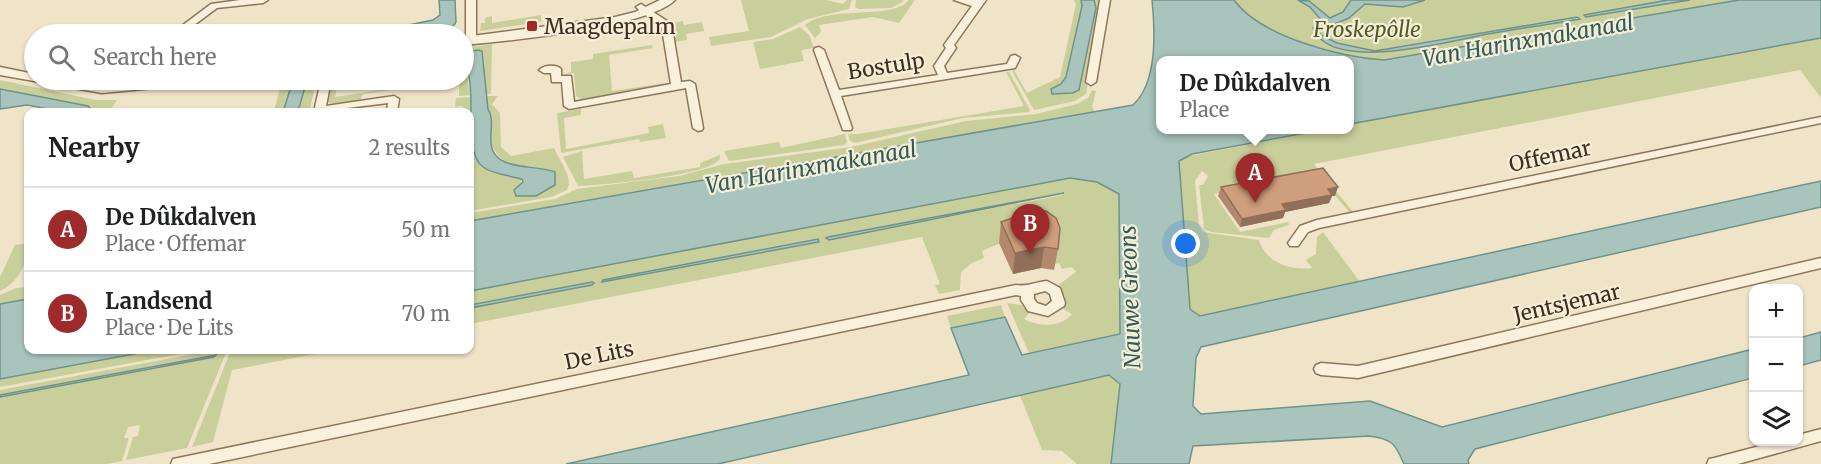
<!DOCTYPE html>
<html lang="en">
<head>
<meta charset="utf-8">
<style>
	:root { --surface:#fff; --page:#f6f6f6; --text:#202124; --muted:#757577; --line:#e0e0e0; --accent:#9e2a2b }
	body { margin:0; font-family:Merriweather,serif; background:var(--page); color:var(--text) }
	.controls { position:absolute; right:18px; bottom:18px; display:grid; overflow:hidden; border-radius:12px; box-shadow:0 2px 4px #0004 }
	.controls button { width:54px; height:54px; display:grid; place-items:center; padding:0; border:0; border-bottom:2px solid var(--line); background:var(--surface); color:var(--text); font:30px sans-serif }
	.you { position:absolute; left:1186px; top:244px; width:21px; height:21px; margin:-15px; border:4px solid #fff; border-radius:50%; background:#1a73e8; box-shadow:0 0 0 9px #1a73e833 }
	.badge { display:grid; place-items:center; width:39px; height:39px; border-radius:50%; background:var(--accent); color:#fff; font-size:20px; font-weight:700 }
	.pin { position:absolute; translate:-50% -50px; filter:drop-shadow(0 2px 3px #0008) }
	.pin::after { content:''; position:absolute; top:32px; width:21px; height:18px; background:inherit; clip-path:polygon(0 0,100% 0,50% 100%) }
	.popup { position:absolute; left:1156px; top:56px; width:198px; height:78px; box-sizing:border-box; display:grid; place-content:center; border-radius:12px; background:var(--surface); filter:drop-shadow(0 2px 4px #0005); font-size:20px; white-space:nowrap; color:var(--muted) }
	.popup b { font-size:22px; color:var(--text) }
	.popup::after { content:''; position:absolute; left:50%; top:100%; margin-left:-12px; border:12px solid transparent; border-top-color:var(--surface) }
	.list { margin:0; padding:0; list-style:none }
	h2 { display:flex; justify-content:space-between; align-items:center; height:78px; margin:0; padding:0 24px; font-size:26px }
	h2 small { font-size:20px; font-weight:400; color:var(--muted) }
	.list li { display:grid; grid-template-columns:39px 1fr auto; gap:18px; align-items:center; box-sizing:border-box; height:84px; padding:0 24px; border-top:2px solid var(--line) }
	.list b { display:block; font-size:22px; white-space:nowrap }
	.list p { margin:0; font-size:20px; white-space:nowrap; color:var(--muted) }
	.list em { font-size:20px; font-style:normal; color:var(--muted) }
	.icon { flex:none; width:33px; height:33px; fill:none; stroke:currentColor; stroke-width:2; stroke-linecap:round; stroke-linejoin:round }
	.map { position:relative; flex:none; width:1821px; height:464px; overflow:hidden }
	.search { position:absolute; background:var(--surface); box-shadow:0 2px 4px #0004; left:24px; top:24px; width:450px; height:66px; display:flex; align-items:center; gap:15px; box-sizing:border-box; padding:0 21px; border-radius:33px; color:var(--muted); font-size:22px }
	.panel { position:absolute; background:var(--surface); box-shadow:0 2px 4px #0004; left:24px; top:108px; width:450px; height:246px; border-radius:12px }
	.map>svg:first-child { display:block }
</style>
</head>
<body>
<div class="map">
<svg width="1821" height="464" viewBox="0 0 1821 464">
	<rect width="100%" height="100%" fill="#f0e4c8"/>
	<path fill="#c9cf9b" fill-rule="evenodd" d="M 741,0 L 826,0 L 843,4 L 847,0 L 852,0 L 849,9 L 808,19 L 771,37 L 711,46 L 709,37 L 749,31 Z
		M 856,0 L 901,0 L 904,1 L 891,8 L 858,9 L 855,7 Z
		M 909,0 L 915,0 L 899,23 L 873,17 L 819,25 L 821,32 L 815,38 L 805,25 C 831,4 892,21 909,0 Z
		M 1074,0 L 1081,0 L 1082,6 L 1066,77 L 1061,84 L 1051,89 L 1079,90 L 1096,9 L 1094,0 L 1102,0 L 1086,94 L 1075,101 L 1034,110 L 1012,71 L 1014,70 L 1027,93 L 1060,77 L 1076,4 Z
		M 1234,0 L 1739,0 L 1384,60 C 1340,57 1261,37 1234,0 Z
		M 541,15 L 541,22 L 480,31 L 481,23 L 485,23 L 485,18 L 492,16 L 492,23 Z
		M 683,21 L 684,25 L 702,22 L 704,31 L 686,34 L 687,40 L 675,42 L 669,24 Z
		M 800,27 L 809,35 L 814,48 L 801,50 L 804,61 L 760,69 L 753,42 L 773,39 Z
		M 1821,38 L 1821,98 L 1800,70 L 1314,164 L 1353,212 L 1350,213 L 1317,174 L 1214,194 L 1240,232 L 1288,222 L 1289,225 L 1274,230 L 1269,238 L 1211,232 L 1204,229 L 1199,185 L 1203,185 L 1208,176 L 1202,171 L 1195,181 L 1199,225 L 1203,232 L 1259,240 C 1265,262 1290,271 1312,268 L 1306,260 L 1316,254 L 1317,237 L 1323,232 L 1360,282 L 1200,316 L 1190,309 L 1179,161 L 1184,157 L 1322,130 L 1350,130 L 1350,124 Z
		M 492,44 L 491,94 L 486,94 L 482,51 L 467,71 L 470,95 L 459,96 L 459,80 L 464,80 L 464,48 Z
		M 652,45 L 653,48 L 609,55 L 612,91 L 666,83 L 657,87 L 582,100 L 576,96 L 574,73 L 563,74 L 571,72 L 571,62 L 593,59 L 593,54 Z
		M 1006,72 L 1009,72 L 1030,110 L 1029,112 L 963,118 L 855,143 L 850,141 L 848,134 L 858,134 L 1024,106 Z
		M 0,80 L 96,100 L 117,100 L 109,112 L 93,112 L 92,107 L 88,106 L 0,89 Z
		M 282,80 L 294,80 L 283,112 L 263,112 L 274,111 Z
		M 307,80 L 317,80 L 309,112 L 299,112 Z
		M 330,80 L 338,80 L 335,97 L 395,88 L 397,80 L 407,80 L 405,88 L 363,94 L 360,101 L 335,105 L 326,101 Z
		M 1092,90 L 1096,91 L 1092,107 L 1095,112 L 470,221 L 470,213 L 555,199 L 577,189 L 679,176 L 724,164 L 851,147 L 966,121 L 1036,114 L 1077,104 L 1088,98 Z
		M 486,96 L 498,96 L 492,104 L 500,113 L 501,147 L 511,156 L 554,148 C 559,161 574,177 567,190 L 551,197 L 470,211 L 470,112 L 463,112 L 463,106 L 455,107 L 456,98 L 470,97 L 473,141 L 480,166 L 522,179 L 520,185 L 555,173 C 543,168 530,167 518,165 C 483,160 490,124 486,96 Z
		M 581,109 L 581,115 L 564,118 L 566,149 L 649,133 L 648,127 L 663,124 L 666,138 L 640,142 L 639,139 L 561,153 L 557,113 Z
		M 845,134 L 847,142 L 844,145 L 729,161 L 724,151 L 779,142 L 781,148 Z
		M 582,151 L 584,179 L 632,171 L 634,178 L 700,167 L 700,163 L 720,155 L 720,158 C 714,176 600,185 578,186 L 563,157 Z
		M 1071,178 L 1097,182 L 1119,194 L 1121,334 L 1029,353 L 1007,303 L 1021,305 L 1030,312 L 1024,319 C 1039,327 1060,328 1072,314 L 1063,309 L 1065,297 L 1057,286 L 1076,272 L 1072,267 L 1062,269 L 1059,263 L 1055,264 L 1024,233 L 982,251 L 984,258 L 972,263 L 961,272 L 960,290 L 939,294 L 935,285 L 940,284 L 922,237 L 470,324 L 470,308 L 594,284 L 592,282 L 470,305 L 470,291 ZM 1062,193 L 1063,195 L 827,240 L 828,237 ZM 818,239 L 819,242 L 602,282 L 603,280 Z
		M 28,243 C 29,262 18,283 0,291 L 0,277 L 15,245 Z
		M 28,287 L 28,299 L 0,304 L 0,295 L 16,288 Z
		M 1001,305 L 1005,317 L 951,328 L 947,316 Z
		M 155,350 L 202,350 L 0,387 L 0,379 Z
		M 215,350 L 227,350 L 187,448 L 126,460 L 133,437 L 138,436 L 140,425 L 128,427 L 124,438 L 129,438 L 122,461 L 107,464 L 0,464 L 0,397 L 214,357 L 216,354 L 0,395 L 0,390 Z
		M 231,350 L 239,350 L 240,352 L 255,350 L 336,350 L 232,370 L 213,442 L 192,447 Z
		M 1109,375 L 1120,384 L 1111,464 L 1077,464 L 1062,451 L 1042,450 L 1020,396 Z"/>
	<path fill="#a9c4bc" stroke="#6f938a" stroke-width="1.5" d="M 439,0 L 455,0 L 456,22 C 448,41 383,35 364,34 L 433,20 L 440,15 Z
		M 1081,0 L 1094,0 L 1096,8 L 1079,90 L 1073,93 L 1052,94 L 1051,89 L 1061,84 L 1066,77 L 1082,6 Z
		M 1152,0 L 1234,0 C 1261,37 1340,57 1384,60 L 1739,0 L 1821,0 L 1821,38 L 1350,124 L 1350,61 L 1160,61 L 1160,130 L 1322,130 L 1192,154 L 1179,161 L 1190,309 L 1200,316 L 1821,181 L 1821,207 L 1201,347 L 1196,358 L 1193,406 L 1201,414 L 1370,401 L 1442,427 L 1753,349 L 1753,378 L 1475,449 L 1468,460 L 1469,464 L 1404,464 C 1395,443 1392,439 1369,436 L 1193,446 L 1189,464 L 1111,464 L 1120,384 L 1109,375 L 718,464 L 566,464 L 969,375 L 951,328 L 1005,317 L 1022,355 L 1120,334 L 1119,194 L 1097,182 L 1070,178 L 470,291 L 470,221 L 1133,105 C 1158,82 1155,31 1152,0 Z
		M 1298,0 L 1309,1 L 1330,18 L 1343,12 L 1351,0 L 1425,0 L 1403,7 L 1365,4 L 1349,18 L 1318,31 L 1321,35 L 1337,43 L 1375,51 L 1577,17 L 1580,19 C 1549,25 1519,28 1488,34 C 1453,40 1331,75 1313,28 L 1322,21 L 1310,7 Z
		M 1668,0 L 1690,0 L 1586,17 L 1584,15 Z
		M 478,50 L 482,51 L 488,109 C 494,118 490,131 491,142 C 492,172 535,164 555,172 L 555,185 L 536,196 L 516,196 L 514,190 L 523,182 L 522,179 C 511,176 492,174 483,167 C 463,153 476,95 468,73 C 465,67 464,64 464,56 L 468,52 Z
		M 293,80 L 307,80 L 298,112 L 283,112 Z
		M 0,89 L 88,106 L 94,111 L 64,112 L 27,105 L 0,109 Z
		M 1064,193 L 829,240 L 826,238 L 828,237 Z
		M 818,239 L 819,242 L 602,282 L 603,280 Z
		M 592,282 L 594,283 L 592,285 L 470,308 L 470,305 Z
		M 28,299 L 28,350 L 155,350 L 0,379 L 0,304 Z
		M 1821,332 L 1821,360 L 1799,366 L 1799,338 Z
		M 216,355 L 214,357 L 0,397 L 0,395 Z"/>
	<g fill="none" stroke-linecap="round" stroke-linejoin="round">
		<defs>
			<path id="minor" d="M 240,0 L 268,0 L 263,3 L 217,8 L 182,34 L 171,34 L 211,4 Z
				M 466,0 L 476,0 L 476,40 L 471,43 L 466,40 Z
				M 954,0 L 986,0 L 954,45 L 956,48 L 944,66 L 947,73 L 1007,64 L 1011,56 L 1015,55 L 1020,58 L 1015,68 L 841,96 L 852,128 L 851,130 L 843,130 L 814,50 L 815,48 L 819,47 L 824,50 L 839,90 L 938,75 L 934,66 L 946,48 L 944,45 L 972,6 Z
				M 1100,0 L 1110,0 L 1096,82 L 1091,85 L 1086,82 Z
				M 641,4 L 667,21 L 672,28 L 681,82 L 690,81 L 695,84 L 703,128 L 702,130 L 698,131 L 693,128 L 686,88 L 569,109 L 564,106 L 562,82 L 552,82 L 551,73 L 544,73 L 539,70 C 544,65 556,64 561,69 L 561,76 L 571,76 L 574,102 L 671,84 L 662,28 L 638,9 L 636,7 Z
				M 321,80 L 331,80 L 326,106 L 394,96 L 399,99 L 397,112 L 387,112 L 388,103 L 314,112 Z
				M 1821,117 L 1821,123 L 1319,228 L 1308,232 L 1298,246 L 1290,246 L 1288,243 L 1300,226 L 1317,220 Z
				M 1821,258 L 1821,268 L 1358,378 L 1321,375 L 1316,373 L 1314,369 L 1316,365 L 1321,363 L 1358,366 Z
				M 1047,281 L 1060,288 L 1065,303 L 1064,306 L 1048,316 L 1028,311 L 1021,300 L 1021,296 L 1016,295 L 209,464 L 171,464 L 173,459 L 178,458 L 1016,285 C 1027,287 1035,282 1047,281 ZM 1045,291 L 1050,294 L 1052,301 L 1046,306 L 1037,303 L 1034,299 L 1034,294 Z
				M 1821,429 L 1821,441 L 1738,464 L 1707,464 L 1709,459 L 1714,458 L 1775,442 L 1798,442 L 1798,435 Z"/>
			<path id="tertiary" d="M 660,0 L 675,0 C 647,28 507,41 464,45 L 464,37 L 615,17 L 635,12 Z
				M 0,67 L 34,74 L 34,80 L 65,80 L 102,85 L 160,80 L 203,80 L 197,84 L 102,93 L 0,75 Z"/>
		</defs>
		<use href="#minor" stroke="#8d765c" stroke-width="3"/>
		<use href="#tertiary" stroke="#8d765c" stroke-width="3"/>
		<use href="#minor" fill="#faf1dc" fill-rule="evenodd"/>
		<use href="#tertiary" fill="#faf1dc" fill-rule="evenodd"/>
	</g>
	<path fill="#b2896c" d="M 1221,187 L 1335,196 L 1332,196 L 1329,203 L 1285,212 L 1283,218 L 1240,227 L 1218,196 Z
		M 1001,222 L 1058,249 L 1054,270 L 1041,268 L 1013,274 L 999,243 Z"/>
	<path fill="#916f58" d="M 1338,187 L 1335,196 L 1332,196 L 1329,203 L 1285,212 L 1283,218 L 1240,227 L 1242,219 L 1328,189 Z
		M 1044,247 L 1041,268 L 1013,274 L 1015,253 Z"/>
	<path fill="#cf9f7d" stroke="#916f58" stroke-width="1.5" d="M 1323,168 L 1338,187 L 1328,189 L 1332,195 L 1282,204 L 1286,210 L 1242,219 L 1221,187 Z
		M 1035,210 L 1046,211 L 1056,218 L 1060,228 L 1058,249 L 1044,247 L 1015,253 L 1001,222 Z"/>
	<rect fill="#9e2a2b" stroke="#f7eed8" stroke-width="2" x="526" y="20" width="12" height="12" rx="3"/>
	<g text-anchor="middle" dominant-baseline="central" stroke-width="4.5" stroke-linejoin="round" paint-order="stroke">
		<g font-size="21" fill="#3d2e20" stroke="#f7eed8" text-anchor="start">
			<text x="544" y="26">Maagdepalm</text>
		</g>
		<g font-size="21" font-style="italic" fill="#4d5a26" stroke="#f7eed8">
			<text x="1367" y="29">Froskepôlle</text>
		</g>
		<g font-size="21" fill="#3d2e20" stroke="#f7eed8">
			<text transform="translate(886 66) rotate(-9)">Bostulp</text>
			<text transform="translate(1550 156) rotate(-12)">Offemar</text>
			<text transform="translate(1567 303) rotate(-13)">Jentsjemar</text>
			<text transform="translate(599 355) rotate(-12)">De Lits</text>
		</g>
		<g font-size="22" font-style="italic" fill="#2f5d5a" stroke="#f7eed8">
			<text transform="translate(1528 40) rotate(-10)">Van Harinxmakanaal</text>
			<text transform="translate(811 167) rotate(-10)">Van Harinxmakanaal</text>
			<text transform="translate(1130 297) rotate(-92)">Nauwe Greons</text>
		</g>
	</g>
</svg>
<div class="controls">
<button>+</button>
<button>−</button>
<button><svg class="icon" aria-label="layers" viewBox="0 0 24 24"><path d="M12 4l9 5-9 5-9-5zM3 14l9 5 9-5"/></svg></button>
</div>
<div class="you"></div>
<div class="pin badge" style="left:1255px;top:203px">A</div>
<div class="popup"><b>De Dûkdalven</b>Place</div>
<div class="pin badge" style="left:1030px;top:254px">B</div>
<div class="search"><svg class="icon" aria-label="search" viewBox="0 0 24 24"><circle cx="10" cy="10" r="6"/><path d="M15 15l6 6"/></svg>Search here</div>
<section class="panel">
<h2>Nearby<small>2 results</small></h2>
<ul class="list">
<li><span class="badge">A</span><div><b>De Dûkdalven</b><p>Place · Offemar</p></div><em>50 m</em></li>
<li><span class="badge">B</span><div><b>Landsend</b><p>Place · De Lits</p></div><em>70 m</em></li>
</ul>
</section>
</div>
</body>
</html>
